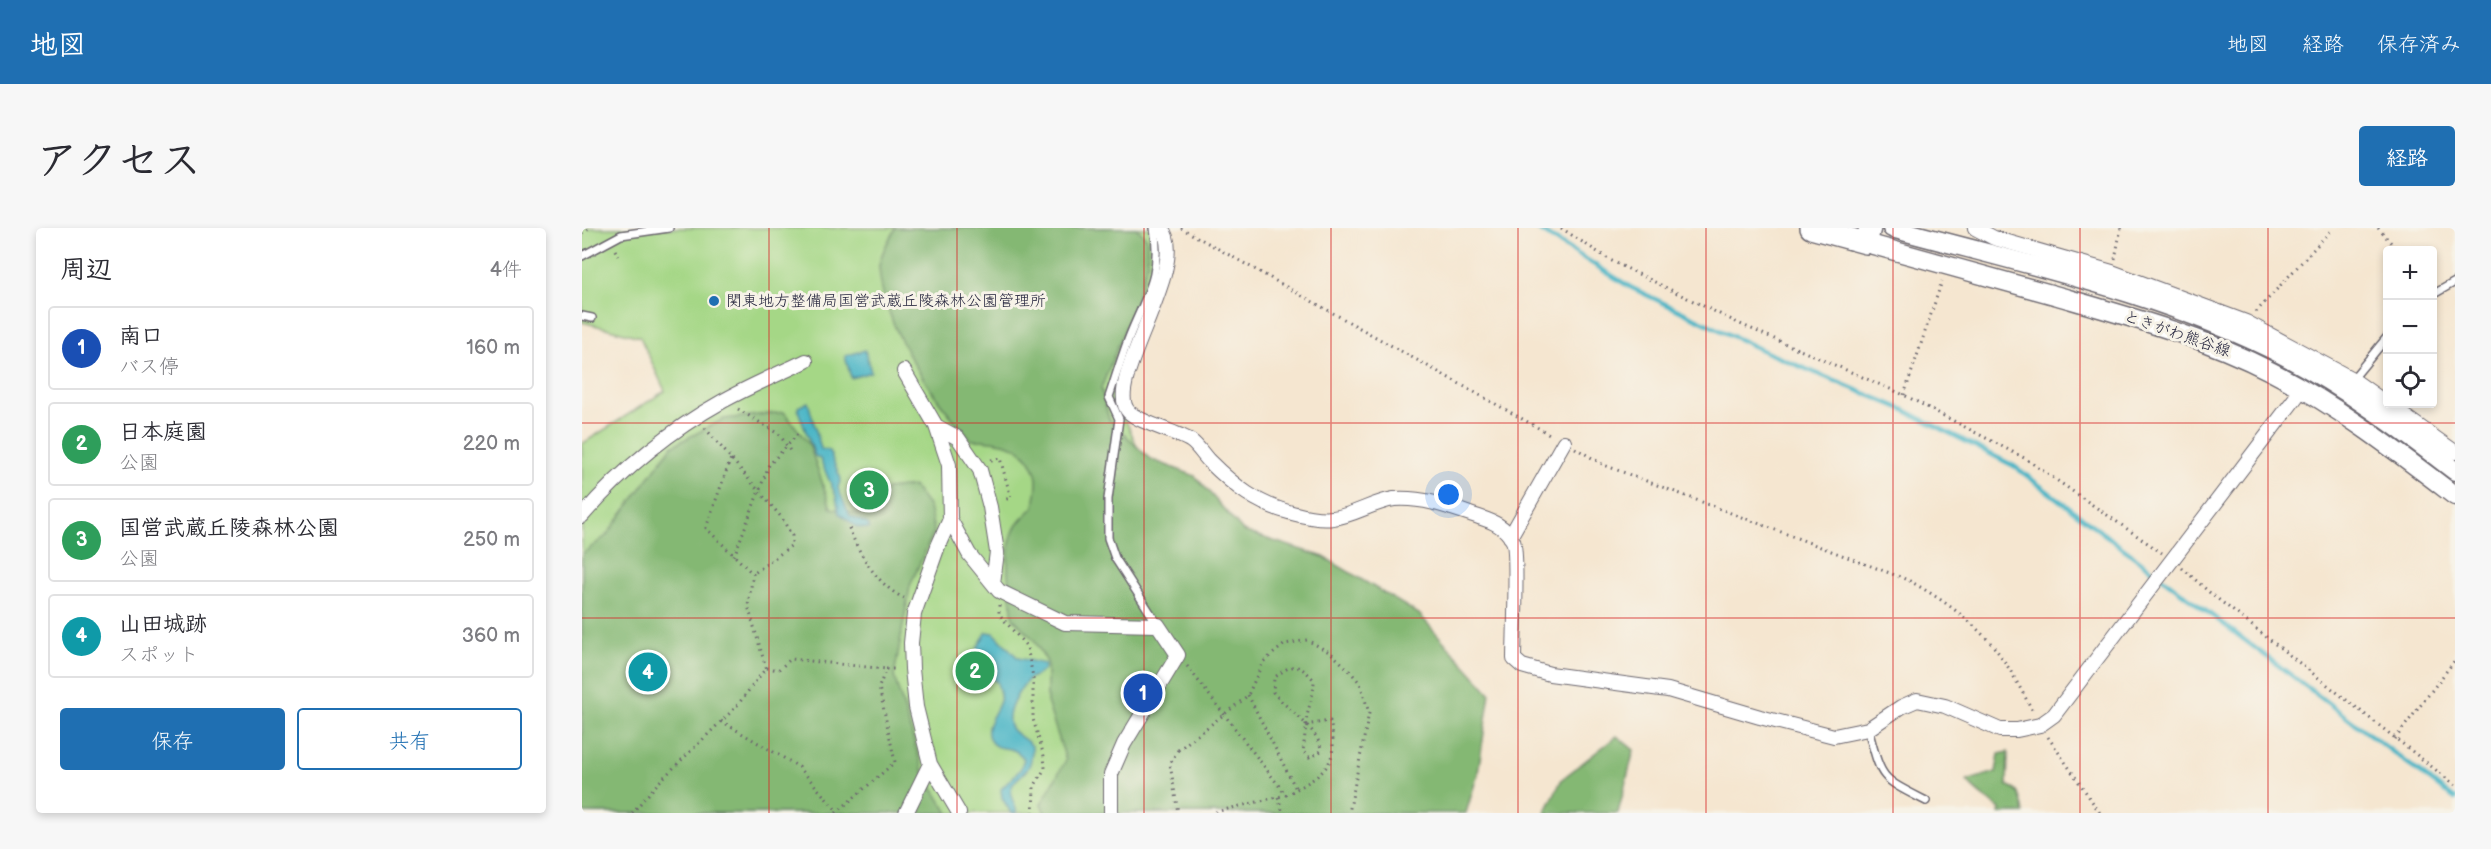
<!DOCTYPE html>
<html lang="ja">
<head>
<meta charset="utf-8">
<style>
	:root { --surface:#fff; --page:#f7f7f7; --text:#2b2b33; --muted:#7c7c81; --line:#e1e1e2; --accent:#1f6fb2 }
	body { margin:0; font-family:"Balsamiq Sans","Klee One",sans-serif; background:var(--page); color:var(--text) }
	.controls { position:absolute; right:18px; top:18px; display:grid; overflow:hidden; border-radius:6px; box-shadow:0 3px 9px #0003 }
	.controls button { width:54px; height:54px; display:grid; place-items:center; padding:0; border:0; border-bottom:2px solid var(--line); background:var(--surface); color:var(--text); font:30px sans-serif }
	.you { position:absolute; left:867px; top:267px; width:21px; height:21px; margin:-15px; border:4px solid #fff; border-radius:50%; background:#1a73e8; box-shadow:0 0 0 9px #1a73e833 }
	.badge { display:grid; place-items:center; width:39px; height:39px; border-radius:50%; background:var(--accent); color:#fff; font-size:20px; font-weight:700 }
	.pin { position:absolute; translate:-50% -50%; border:3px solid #fff; box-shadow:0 2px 6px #0006 }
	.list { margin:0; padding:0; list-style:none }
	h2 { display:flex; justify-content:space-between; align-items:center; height:78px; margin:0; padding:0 24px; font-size:26px }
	h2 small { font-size:20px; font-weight:400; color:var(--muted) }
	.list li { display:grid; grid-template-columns:39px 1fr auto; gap:18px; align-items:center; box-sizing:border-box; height:84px; margin:0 12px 12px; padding:0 12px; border:2px solid var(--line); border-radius:6px }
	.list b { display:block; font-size:22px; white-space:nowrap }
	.list p { margin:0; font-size:20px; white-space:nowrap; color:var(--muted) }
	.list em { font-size:20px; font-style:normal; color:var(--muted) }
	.actions { display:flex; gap:12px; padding:18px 24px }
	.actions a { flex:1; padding:14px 0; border:2px solid var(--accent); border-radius:6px; text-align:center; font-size:21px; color:var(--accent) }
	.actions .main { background:var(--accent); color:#fff }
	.icon { flex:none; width:33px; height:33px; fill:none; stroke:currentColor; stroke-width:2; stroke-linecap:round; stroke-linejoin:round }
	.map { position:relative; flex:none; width:1873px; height:585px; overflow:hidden; border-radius:6px }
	header { display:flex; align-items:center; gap:36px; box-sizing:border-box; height:84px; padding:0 30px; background:var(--accent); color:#fff }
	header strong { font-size:28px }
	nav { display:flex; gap:33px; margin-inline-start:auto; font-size:21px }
	.intro { display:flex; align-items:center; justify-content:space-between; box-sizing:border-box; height:144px; padding:0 36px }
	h1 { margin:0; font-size:42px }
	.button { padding:15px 27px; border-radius:6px; background:var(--accent); color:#fff; font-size:21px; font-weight:700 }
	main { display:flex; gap:36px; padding:0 36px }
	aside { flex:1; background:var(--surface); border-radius:6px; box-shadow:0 3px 9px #0003 }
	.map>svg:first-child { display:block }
</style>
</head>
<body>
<header>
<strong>地図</strong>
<nav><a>地図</a><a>経路</a><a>保存済み</a></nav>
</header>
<div class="intro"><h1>アクセス</h1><a class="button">経路</a></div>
<main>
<aside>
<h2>周辺<small>4件</small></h2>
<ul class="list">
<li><span class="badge" style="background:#1a4fb4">1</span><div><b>南口</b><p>バス停</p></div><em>160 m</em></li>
<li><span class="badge" style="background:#2e9e5b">2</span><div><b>日本庭園</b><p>公園</p></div><em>220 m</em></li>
<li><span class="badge" style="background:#2e9e5b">3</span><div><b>国営武蔵丘陵森林公園</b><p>公園</p></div><em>250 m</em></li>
<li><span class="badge" style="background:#0f9aa8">4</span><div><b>山田城跡</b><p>スポット</p></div><em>360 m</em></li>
</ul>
<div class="actions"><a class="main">保存</a><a>共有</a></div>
</aside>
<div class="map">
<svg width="1873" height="585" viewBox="0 0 1873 585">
	<rect width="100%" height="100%" fill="#f7f3e8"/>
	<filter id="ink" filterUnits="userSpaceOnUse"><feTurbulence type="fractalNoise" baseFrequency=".0167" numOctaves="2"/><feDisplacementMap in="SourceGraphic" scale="12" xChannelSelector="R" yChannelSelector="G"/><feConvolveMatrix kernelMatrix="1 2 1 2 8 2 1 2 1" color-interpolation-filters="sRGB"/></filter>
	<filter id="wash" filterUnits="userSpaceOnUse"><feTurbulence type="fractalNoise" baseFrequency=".008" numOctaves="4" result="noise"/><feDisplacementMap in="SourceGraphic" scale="24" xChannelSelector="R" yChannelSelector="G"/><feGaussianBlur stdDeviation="1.35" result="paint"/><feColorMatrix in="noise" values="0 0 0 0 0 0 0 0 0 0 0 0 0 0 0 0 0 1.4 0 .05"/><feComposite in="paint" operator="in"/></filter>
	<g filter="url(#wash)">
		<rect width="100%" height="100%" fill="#f5e6d0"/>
		<path fill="#a5d786" stroke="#647c60" stroke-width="1.5" d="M 0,0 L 570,0 L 576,6 L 581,29 L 536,169 L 537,184 L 545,195 L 594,309 L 829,585 L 0,585 L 0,216 L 83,163 L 58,109 L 0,94 Z"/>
		<path fill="#84b873" stroke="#536d57" stroke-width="1.5" d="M 313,0 L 554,0 L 565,10 L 566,34 L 553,76 L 519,160 L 527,191 L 568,231 L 613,248 L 661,303 L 742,329 L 837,386 L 908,465 L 896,545 L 884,585 L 463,585 L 459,576 L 484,532 L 465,474 L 465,434 L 452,412 L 431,390 C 428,362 420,326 433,300 C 437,292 446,285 452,279 C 453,270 457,255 454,246 C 445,216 419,212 390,212 C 351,172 300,97 297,39 C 297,27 308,11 313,0 Z
			M 202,184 L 227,216 L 249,280 L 280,287 L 305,261 L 331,258 L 347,279 L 352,303 L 328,358 L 312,448 L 342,546 L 366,585 L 0,585 L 0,326 L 24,308 L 90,218 L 142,191 Z
			M 1035,508 L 1052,522 L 1036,585 L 963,585 L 980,551 Z
			M 1426,524 L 1425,557 C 1438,563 1440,571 1442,585 L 1417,585 L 1418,581 C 1406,571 1394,565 1385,553 L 1414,544 L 1417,526 Z"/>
		<path fill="#49b5c6" stroke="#366c80" stroke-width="1.5" d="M 283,122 L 289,144 L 269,150 L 263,128 Z
			M 226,174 L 239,221 L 247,223 L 259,251 L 256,260 L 268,288 L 286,296 L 287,301 L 275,299 L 257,285 L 254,268 L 238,231 L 233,228 L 217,185 L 216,179 Z
			M 405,404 L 412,405 L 436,430 L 463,436 L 462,442 C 457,447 450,448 446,452 C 437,462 421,487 429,500 C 434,508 444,510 450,518 C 451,551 434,543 429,561 C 427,568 434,578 435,585 L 429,585 L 420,570 L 419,561 L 438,542 L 442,531 C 430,514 417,525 409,514 C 399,499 414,487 418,473 C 420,468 416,460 415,454 C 411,451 402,448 399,444 C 387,429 397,416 405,404 Z"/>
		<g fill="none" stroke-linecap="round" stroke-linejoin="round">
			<path stroke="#49b5c6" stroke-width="4.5" d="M 954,0 L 1048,59 L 1186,125 L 1320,181 L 1432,238 L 1873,571"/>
		</g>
	</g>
	<g filter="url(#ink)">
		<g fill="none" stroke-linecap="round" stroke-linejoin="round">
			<defs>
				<path id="lane" d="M 572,0 C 580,48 565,65 548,107 C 540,127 534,148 527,169 L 537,191 L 526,271 L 526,310 L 533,330 L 576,397
					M 0,28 L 39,7 L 87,0
					M 1850,67 L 1873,54
					M 0,88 L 10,90
					M 1769,153 L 1806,108
					M 1286,501 C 1300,552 1297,549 1344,573"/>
				<path id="street" d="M 579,0 C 611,36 519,157 547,184 C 558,195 593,203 609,213 C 616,218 621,227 627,233 C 653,259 675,276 710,285 C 721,288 739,292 751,290 C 771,288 791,274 812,271 C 840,269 865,278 891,287 C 908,293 922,296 931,313 C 936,323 932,413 932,431 L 940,438 L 968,446 L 1086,462 L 1178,489 L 1252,508 L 1286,501 L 1319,479 L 1335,472 L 1363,478 L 1418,502 L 1435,502 L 1458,497 L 1472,487 L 1721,160
					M 1393,0 L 1412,10 L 1530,44 L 1664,94 L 1770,151 L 1873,224
					M 322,143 L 354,198 L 367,237 L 368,291 L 387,326 L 417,363 L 483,395 L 576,397 L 596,427 L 542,516 L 529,546 L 529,585
					M 354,198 L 376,210 L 398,242 L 408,279 L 415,324 L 411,355
					M 0,288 C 40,242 87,203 141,173 C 168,158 196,146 224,133
					M 368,291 L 356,318 L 332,386 L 329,415 L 330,441 L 334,479 L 348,536 L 377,585
					M 928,309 L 982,214
					M 324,585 L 348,536"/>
				<path id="secondary" d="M 1310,0 C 1442,36 1581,65 1703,128 C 1764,160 1819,201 1873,243
					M 1284,15 C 1348,33 1412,50 1476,68 C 1549,89 1622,109 1690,144 C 1756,178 1814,223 1873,268"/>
				<path id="primary" d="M 1229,0 L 1284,15 L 1288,0"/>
			</defs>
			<use href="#lane" stroke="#6c676f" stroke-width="10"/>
			<use href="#street" stroke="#6c676f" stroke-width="16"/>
			<use href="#secondary" stroke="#6c676f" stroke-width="21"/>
			<use href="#primary" stroke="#6c676f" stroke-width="24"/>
			<path stroke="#6c676f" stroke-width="3" stroke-dasharray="1.5 4.5" stroke-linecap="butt" d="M 599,0 L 969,207
				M 979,0 L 1028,32 L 1158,96 L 1322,167 L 1444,231 L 1580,325
				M 1796,0 L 1811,17
				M 0,5 L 9,0
				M 33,22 L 36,28
				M 1533,31 L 1539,0
				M 1674,84 L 1751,0
				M 1322,167 L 1360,53
				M 156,181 L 198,207 L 210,226
				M 123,200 L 200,290 L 210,308 L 210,317 L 171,346
				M 993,220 L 1022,237 L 1326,352 C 1353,367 1379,384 1401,407 C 1423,428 1437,459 1452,485
				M 409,232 L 418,230 L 429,270 L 421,272
				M 267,300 C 277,326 296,358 322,370
				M 152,328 L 187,237 L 217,205
				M 1600,340 L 1627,364 L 1873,557
				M 417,377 L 417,386 L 445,419 L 451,449 L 451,491 L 462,528 L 463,540 L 452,559 L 451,585
				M 605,438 L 704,567 L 629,585
				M 185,440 L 196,442 L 209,431 L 304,441
				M 666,467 L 714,561
				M 658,474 L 666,467 L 681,434 L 703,416 L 725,412 L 749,425 L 766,441 L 778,455 L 787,485 L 767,585
				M 139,493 L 217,539 L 255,583
				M 1466,509 L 1518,585
				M 1813,511 L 1873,432
				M 596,522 L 588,536 L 596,585
				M 704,567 C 740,547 759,539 748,493 L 724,497 L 721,524 L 727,529 L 735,526 L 739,523 C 739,502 703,480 691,464 L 692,450 C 710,435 716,434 732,452 C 732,471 725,479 724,497
				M 696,569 L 701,585
				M 50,585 L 77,554 L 154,479 L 184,440 L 166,378 L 171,346 L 124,300 L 149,230
				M 254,585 L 313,534 L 297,459 L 304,441 L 316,441"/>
			<use href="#lane" stroke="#fff" stroke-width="7"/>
			<use href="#street" stroke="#fff" stroke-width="14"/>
			<use href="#secondary" stroke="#fff" stroke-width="18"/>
			<use href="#primary" stroke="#fff" stroke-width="21"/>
			<path stroke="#6c676f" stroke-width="3" stroke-dasharray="1.5 4.5" stroke-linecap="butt" d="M 596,522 L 658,474"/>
		</g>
	</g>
	<path fill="none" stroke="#d62828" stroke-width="1.5" stroke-opacity="0.55" d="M 187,0 L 187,585M 375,0 L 375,585M 562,0 L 562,585M 749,0 L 749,585M 936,0 L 936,585M 1124,0 L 1124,585M 1311,0 L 1311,585M 1498,0 L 1498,585M 1686,0 L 1686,585M 0,195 L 1873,195M 0,390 L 1873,390"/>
	<circle fill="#1f6fb2" stroke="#f7f3e8" stroke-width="2" cx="132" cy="73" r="6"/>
	<g text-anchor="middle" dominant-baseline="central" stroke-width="6" stroke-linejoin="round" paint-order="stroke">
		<g font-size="16" fill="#22223b" stroke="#f7f3e8" text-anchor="start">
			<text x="144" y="73">関東地方整備局国営武蔵丘陵森林公園管理所</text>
		</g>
		<g font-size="16" fill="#22223b" stroke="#f7f3e8">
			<text transform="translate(1595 106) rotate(19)">ときがわ熊谷線</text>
		</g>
	</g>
</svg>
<div class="controls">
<button>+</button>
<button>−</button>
<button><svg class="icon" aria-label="locate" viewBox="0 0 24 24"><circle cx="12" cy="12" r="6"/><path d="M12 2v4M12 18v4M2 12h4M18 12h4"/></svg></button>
</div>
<div class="you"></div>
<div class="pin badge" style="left:561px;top:465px;background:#1a4fb4">1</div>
<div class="pin badge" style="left:393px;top:443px;background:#2e9e5b">2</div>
<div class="pin badge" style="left:287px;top:262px;background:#2e9e5b">3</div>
<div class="pin badge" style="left:66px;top:444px;background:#0f9aa8">4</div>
</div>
</main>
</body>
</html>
